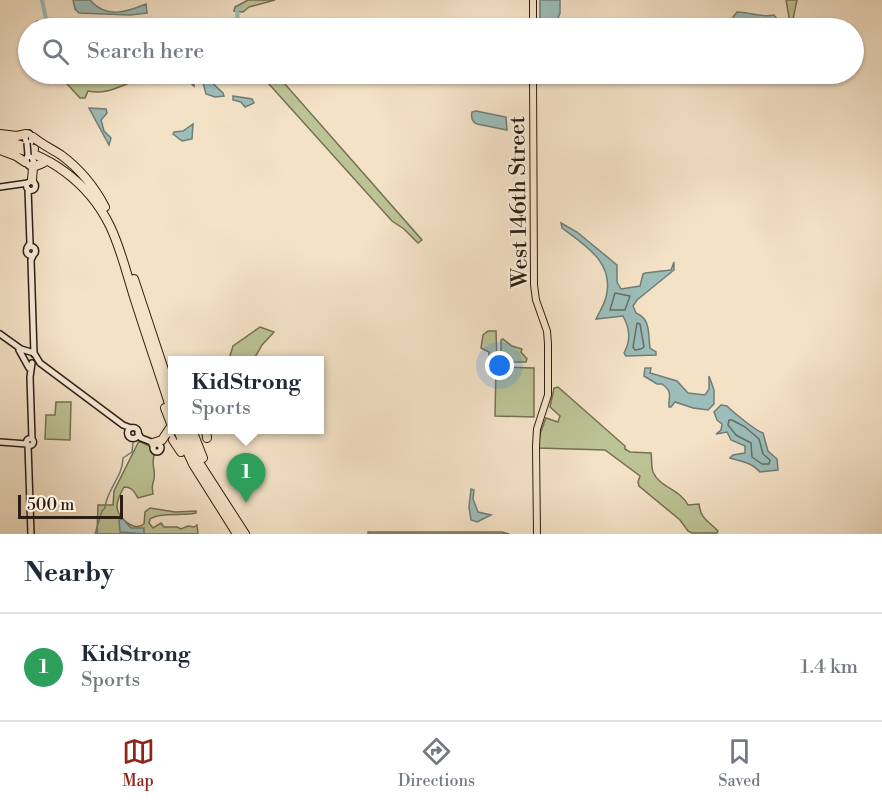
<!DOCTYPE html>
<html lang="en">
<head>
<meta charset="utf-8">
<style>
	:root { --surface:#fff; --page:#f6f6f7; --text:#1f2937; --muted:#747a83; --line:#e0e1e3; --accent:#8f2418 }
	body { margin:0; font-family:"Libre Bodoni",serif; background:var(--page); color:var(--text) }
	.scale { position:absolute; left:18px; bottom:15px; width:105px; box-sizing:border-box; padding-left:6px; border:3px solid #2e1e11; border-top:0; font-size:16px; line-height:21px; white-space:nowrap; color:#2e1e11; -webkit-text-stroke:4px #f8ecdb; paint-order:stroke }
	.you { position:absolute; left:500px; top:366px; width:21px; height:21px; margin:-15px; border:4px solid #fff; border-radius:50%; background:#1a73e8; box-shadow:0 0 0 9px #1a73e833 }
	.badge { display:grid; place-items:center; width:39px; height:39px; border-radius:50%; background:var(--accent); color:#fff; font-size:20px; font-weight:700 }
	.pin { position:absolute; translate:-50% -50px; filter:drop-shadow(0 2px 3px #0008) }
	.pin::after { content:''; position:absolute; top:32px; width:21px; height:18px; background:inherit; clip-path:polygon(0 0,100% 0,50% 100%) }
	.popup { position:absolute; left:168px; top:356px; width:156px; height:78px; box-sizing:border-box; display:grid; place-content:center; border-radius:0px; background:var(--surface); filter:drop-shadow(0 2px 4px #0005); font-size:20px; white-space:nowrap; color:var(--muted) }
	.popup b { font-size:22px; color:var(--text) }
	.popup::after { content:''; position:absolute; left:50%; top:100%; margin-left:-12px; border:12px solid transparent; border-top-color:var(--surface) }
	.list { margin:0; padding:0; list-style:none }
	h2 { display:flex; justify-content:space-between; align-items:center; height:78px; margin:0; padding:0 24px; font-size:26px }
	h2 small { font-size:20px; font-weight:400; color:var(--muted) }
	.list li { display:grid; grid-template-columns:39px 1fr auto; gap:18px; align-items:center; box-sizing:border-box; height:108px; padding:0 24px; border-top:2px solid var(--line) }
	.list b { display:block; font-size:22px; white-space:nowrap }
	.list p { margin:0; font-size:20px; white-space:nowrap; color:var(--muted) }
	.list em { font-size:20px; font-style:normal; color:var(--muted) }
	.icon { flex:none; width:33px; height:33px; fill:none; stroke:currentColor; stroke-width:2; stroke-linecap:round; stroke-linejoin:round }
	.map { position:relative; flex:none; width:882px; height:534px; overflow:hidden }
	.search { position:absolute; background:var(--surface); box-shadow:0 2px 4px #0004; left:18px; right:18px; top:18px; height:66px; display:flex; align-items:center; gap:15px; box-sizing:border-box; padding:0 21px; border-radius:33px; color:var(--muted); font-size:22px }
	.sheet { height:186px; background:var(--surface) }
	nav { display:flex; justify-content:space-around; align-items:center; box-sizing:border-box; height:84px; border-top:2px solid var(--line); background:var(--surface); font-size:16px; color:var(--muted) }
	nav a { display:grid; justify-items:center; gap:3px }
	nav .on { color:var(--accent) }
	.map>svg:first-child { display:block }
</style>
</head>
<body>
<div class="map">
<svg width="882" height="534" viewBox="0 0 882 534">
	<rect width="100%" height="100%" fill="#f4e2c7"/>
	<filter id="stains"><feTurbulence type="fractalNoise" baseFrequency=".00333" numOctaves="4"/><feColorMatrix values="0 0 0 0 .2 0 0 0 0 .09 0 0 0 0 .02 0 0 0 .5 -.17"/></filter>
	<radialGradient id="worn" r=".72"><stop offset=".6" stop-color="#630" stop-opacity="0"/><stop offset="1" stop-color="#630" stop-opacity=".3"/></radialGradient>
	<path fill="#bcc395" stroke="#757053" stroke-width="1.5" d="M 248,0 L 275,0 L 249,7 L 243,12 L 234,11 L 235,7 Z
		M 786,0 L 797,0 L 792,24 L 790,23 Z
		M 37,21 L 62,21 L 65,28 L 32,28 Z
		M 58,74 L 194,74 L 194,86 L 186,79 L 180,77 C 169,76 154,77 142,79 C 123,83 109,96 88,91 L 85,98 L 80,98 Z
		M 260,74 L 282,74 L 284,83 L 422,240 L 418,243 L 404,229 L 392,221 Z
		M 260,327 L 274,332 L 262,345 L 254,359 L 229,359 L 233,346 Z
		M 488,331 L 496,331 L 497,362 L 489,362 L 489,352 L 481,348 L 483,335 Z
		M 503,339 L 512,346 L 522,349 L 521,352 L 527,359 L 526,362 L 501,362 L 501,340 Z
		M 496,367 L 534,368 L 534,417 L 495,416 Z
		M 558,387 L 625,446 L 625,449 L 630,452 L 651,453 C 652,459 651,466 653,472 C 659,487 681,490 688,505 L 699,504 C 701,520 708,520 718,531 L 717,533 L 692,533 L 688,531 L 680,520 L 639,486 L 638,482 L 640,476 L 605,450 L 538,448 L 540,434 L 546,418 L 558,422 L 560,416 L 550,407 L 554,388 Z
		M 56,402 L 71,402 L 70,440 L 45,439 L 46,415 L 55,415 Z
		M 139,441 L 149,446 L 155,453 C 150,463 156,469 154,479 C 152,486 152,487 153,494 L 138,498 C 134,492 133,487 124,487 C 121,493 117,499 117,506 C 117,517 133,532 144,524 L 145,512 L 150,508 L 175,512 L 196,511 L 196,513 C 184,516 159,512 150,519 L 149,523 L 153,528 L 161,523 L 164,527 L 177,527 L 181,529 L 188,526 L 194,527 L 197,525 L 198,534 L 97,534 L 98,505 L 113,505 L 114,491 Z
		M 368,532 L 502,532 L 509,534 L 368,534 Z"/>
	<path fill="#9cbdb9" stroke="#707d76" stroke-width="1.5" d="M 73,0 L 90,0 C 106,19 127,12 146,4 L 147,13 L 130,15 L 79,13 L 75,9 Z
		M 540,0 L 560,0 L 560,13 L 557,21 L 540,20 Z
		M 737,12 C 751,12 760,18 774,15 L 777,19 L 771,23 L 735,23 L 733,17 Z
		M 205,76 L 223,93 L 224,96 L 215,97 L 206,94 L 202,79 Z
		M 233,96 L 252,99 L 254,103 L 245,107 L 241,102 L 233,100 Z
		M 89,108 L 106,109 L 107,113 L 101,120 L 104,131 L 111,138 L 109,145 Z
		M 476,111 L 506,117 L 507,130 L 477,124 C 472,122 471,117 472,112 Z
		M 193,124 L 192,139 L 182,141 L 173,134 L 174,132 L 183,131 Z
		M 561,223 L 577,232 L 617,265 L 617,282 L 621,289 L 640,286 L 643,274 L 645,273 L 671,270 L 674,262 L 674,270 L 637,300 L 633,306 L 636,313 C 651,319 648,334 650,348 L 656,352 L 656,355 L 626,356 L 624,353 C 631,340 630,329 623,316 L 596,319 C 600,311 604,305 606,297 C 615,263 585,245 562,228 Z
		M 645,368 L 651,368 L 650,373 L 677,381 L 688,393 L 705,395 L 709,389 L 709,376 L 714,390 L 714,404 L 708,410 L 693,408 L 675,402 L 671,407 L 669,407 C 668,396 674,393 662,384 L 657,384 L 644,376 Z
		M 721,405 L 727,406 C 733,412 756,431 763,433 L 768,451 L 777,459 L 778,470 L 760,472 C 751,462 743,462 730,458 L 733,455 L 745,453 L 745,446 L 731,440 L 727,432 L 716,434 L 721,430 L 722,424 L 717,420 L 714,412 Z
		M 471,489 L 474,490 L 473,499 L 478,512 L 491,515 L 477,522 L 471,520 L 469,507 Z
		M 123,519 L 131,528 L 144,528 L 144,534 L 120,532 L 119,520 Z"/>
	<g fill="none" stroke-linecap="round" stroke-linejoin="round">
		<path stroke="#656e65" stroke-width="1.5" d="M 615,293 L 630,296 L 625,310 L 610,310 Z
			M 637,323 L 640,324 L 644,347 L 641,349 L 635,350 L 633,347 Z
			M 729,420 L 732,420 L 745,427 L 759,439 L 763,454 L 770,460 L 769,464 L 762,464 L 752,457 L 751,443 L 736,435 L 728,425 Z"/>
		<path stroke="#707d76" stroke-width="1.5" d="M 95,534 L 102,511 L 105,508 C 106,490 123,477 123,458 L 132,452 L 133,443"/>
		<path stroke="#9cbdb9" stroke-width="4" d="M 42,0 L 48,28
			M 235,28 L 238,24 L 237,10 L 241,7
			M 89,74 L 91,74
			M 109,74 L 112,74
			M 120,74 L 125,74
			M 131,74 L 135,76 L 140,74
			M 150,74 L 158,74"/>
		<defs>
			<path id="secondary" d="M 27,143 L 24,136 L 29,133 L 33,137 L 30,144
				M 28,155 L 25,162 L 29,166 L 34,162 L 31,156
				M26.5 186a4.5 4.5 0 1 1 9 0a4.5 4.5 0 1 1-9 0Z
				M 0,187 L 28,183
				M26.5 251a4.5 4.5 0 1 1 9 0a4.5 4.5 0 1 1-9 0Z
				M 27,248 L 30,243 L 28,189
				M 34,254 L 31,260 L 34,354
				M 0,334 L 21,349 L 34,353 L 40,363 L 123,425 L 131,428
				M 19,350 L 29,368
				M 32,363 L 30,377 L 32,439
				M127.5 433a5.5 5.5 0 1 1 11 0a5.5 5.5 0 1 1-11 0Z
				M 138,433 L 141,438 L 154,443
				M26.5 442a3.5 3.5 0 1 1 7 0a3.5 3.5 0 1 1-7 0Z
				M 0,442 L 27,444
				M153 448a4 4 0 1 1 8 0a4 4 0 1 1-8 0Z
				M 28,445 L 31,534"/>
			<path id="primary" d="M 533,28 L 533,0
				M 533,74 L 534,285 L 536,300 L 547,331 L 548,344 L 548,395 L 537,429 L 536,446 L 537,534"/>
			<path id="motorway" d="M 0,134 L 17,136 L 26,134
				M 33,137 C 41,144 52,149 61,155 C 80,169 94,186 105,207
				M 0,139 L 34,149
				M 0,145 C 48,152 89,183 110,226 C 121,249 127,275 135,300 C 147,338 160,375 172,413
				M 0,150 L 16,156 L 25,162
				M 32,180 L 33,167 L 43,163
				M 134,279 L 172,394
				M 165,408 L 172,426 L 171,433
				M 194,430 L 194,435 L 203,458
				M 206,430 L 207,438
				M 186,435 L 198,461 L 245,534
				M 181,438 L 193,464 L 237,534
				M 173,440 L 181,452
				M 153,443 L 162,440 L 170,428"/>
		</defs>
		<use href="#secondary" stroke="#2e1e11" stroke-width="8"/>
		<use href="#primary" stroke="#2e1e11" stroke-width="8"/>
		<use href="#motorway" stroke="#2e1e11" stroke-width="10"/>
		<use href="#secondary" stroke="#f8ecdb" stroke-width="5"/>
		<use href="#primary" stroke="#f4e2c7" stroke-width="6"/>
		<use href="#motorway" stroke="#f4e2c7" stroke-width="8"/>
		<defs>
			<path id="secondary-bridge" d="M 27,143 L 28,155"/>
			<path id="motorway-bridge" d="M 178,430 L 181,438
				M 184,430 L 186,435"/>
		</defs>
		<use href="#secondary-bridge" stroke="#2e1e11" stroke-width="8" stroke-linecap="butt"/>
		<use href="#motorway-bridge" stroke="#2e1e11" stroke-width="10" stroke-linecap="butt"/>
		<use href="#secondary-bridge" stroke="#f8ecdb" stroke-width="5"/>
		<use href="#motorway-bridge" stroke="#f4e2c7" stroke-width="8"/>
	</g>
	<g text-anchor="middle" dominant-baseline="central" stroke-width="4.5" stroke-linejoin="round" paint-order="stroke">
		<g font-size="22" fill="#2e1e11" stroke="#f8ecdb">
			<text transform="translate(519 202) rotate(-91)">West 146th Street</text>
		</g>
	</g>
	<rect width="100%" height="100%" filter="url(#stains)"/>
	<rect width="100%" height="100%" fill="url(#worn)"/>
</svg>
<div class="scale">500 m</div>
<div class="you"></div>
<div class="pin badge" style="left:246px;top:503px;background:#2e9e5b">1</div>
<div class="popup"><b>KidStrong</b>Sports</div>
<div class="search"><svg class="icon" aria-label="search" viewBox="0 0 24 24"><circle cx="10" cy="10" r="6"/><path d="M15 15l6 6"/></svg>Search here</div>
</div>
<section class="sheet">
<h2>Nearby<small></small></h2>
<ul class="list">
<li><span class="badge" style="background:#2e9e5b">1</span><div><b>KidStrong</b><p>Sports</p></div><em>1.4 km</em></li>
</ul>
</section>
<nav>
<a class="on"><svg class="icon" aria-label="map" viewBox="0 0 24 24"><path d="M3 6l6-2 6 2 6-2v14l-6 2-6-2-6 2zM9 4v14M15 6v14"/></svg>Map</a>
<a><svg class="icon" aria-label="directions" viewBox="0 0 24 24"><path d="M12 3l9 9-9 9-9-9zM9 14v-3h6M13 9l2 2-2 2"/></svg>Directions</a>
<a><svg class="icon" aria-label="saved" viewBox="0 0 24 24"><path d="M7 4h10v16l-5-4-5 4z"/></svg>Saved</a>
</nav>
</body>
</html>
